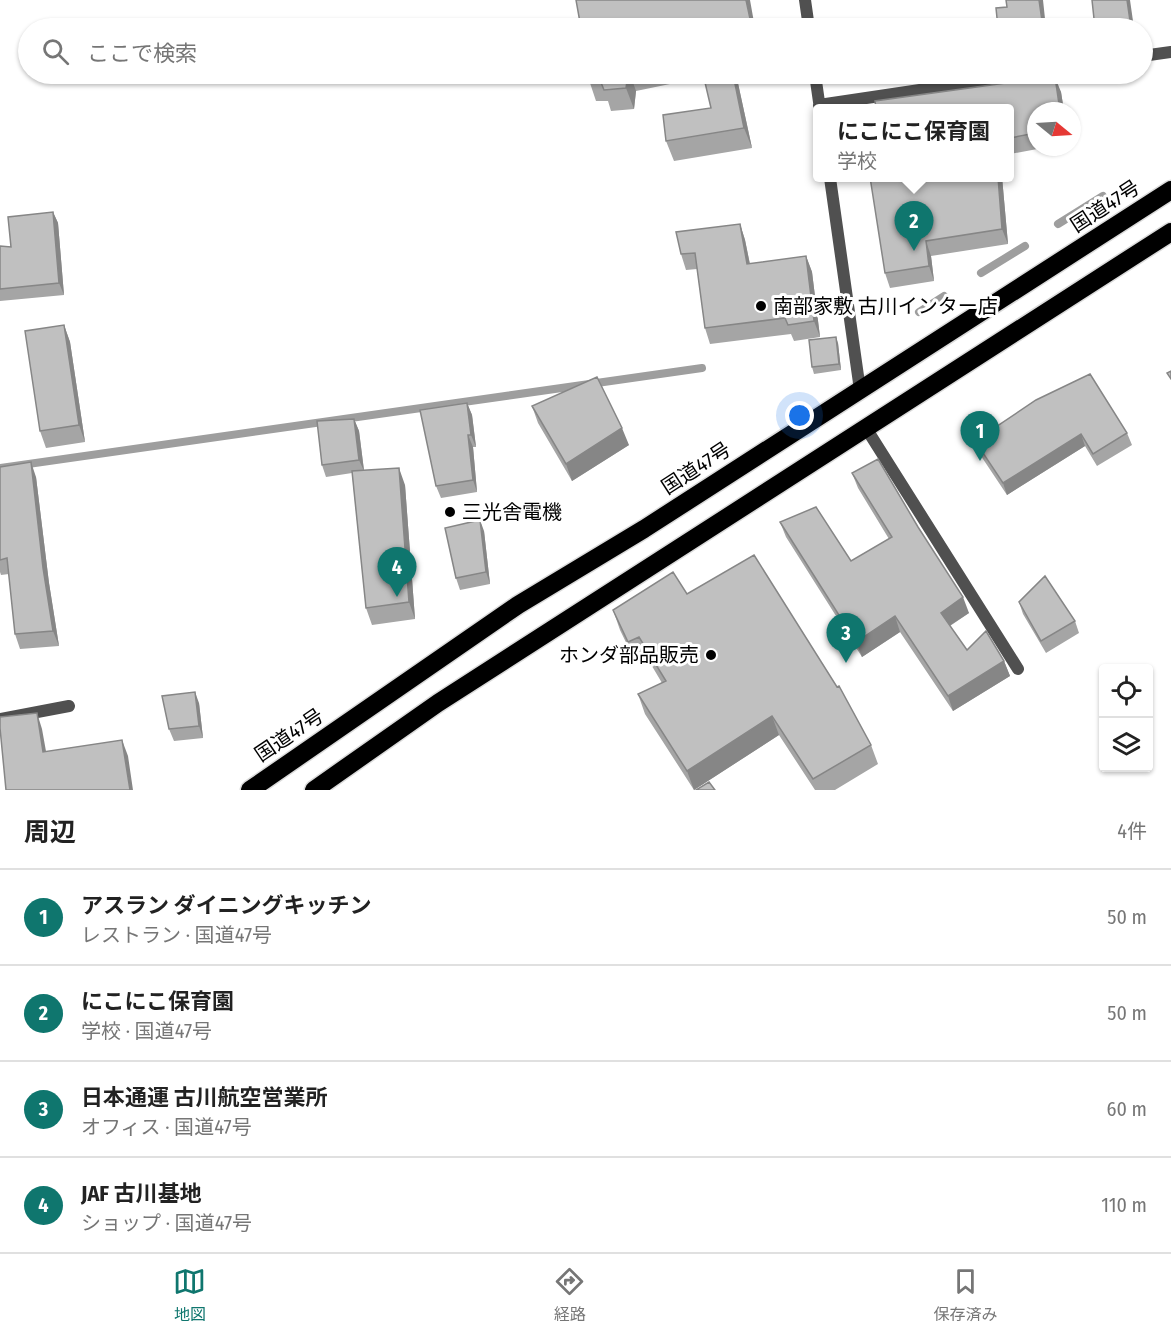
<!DOCTYPE html>
<html lang="ja">
<head>
<meta charset="utf-8">
<style>
	:root { --surface:#fff; --page:#f6f6f6; --text:#222; --muted:#767676; --line:#e0e0e0; --accent:#0f766e }
	body { margin:0; font-family:"Fira Sans Condensed","Noto Sans JP",sans-serif; background:var(--page); color:var(--text) }
	.controls { position:absolute; right:18px; bottom:18px; display:grid; overflow:hidden; border-radius:6px; box-shadow:0 2px 4px #0004 }
	.controls button { width:54px; height:54px; display:grid; place-items:center; padding:0; border:0; border-bottom:2px solid var(--line); background:var(--surface); color:var(--text); font:30px sans-serif }
	.compass { position:absolute; left:1027px; top:102px; width:54px; height:54px; border-radius:50%; background:var(--surface); box-shadow:0 2px 4px #0004; rotate:108deg }
	.you { position:absolute; left:800px; top:416px; width:21px; height:21px; margin:-15px; border:4px solid #fff; border-radius:50%; background:#1a73e8; box-shadow:0 0 0 9px #1a73e833 }
	.badge { display:grid; place-items:center; width:39px; height:39px; border-radius:50%; background:var(--accent); color:#fff; font-size:20px; font-weight:700 }
	.pin { position:absolute; translate:-50% -50px; filter:drop-shadow(0 2px 3px #0008) }
	.pin::after { content:''; position:absolute; top:32px; width:21px; height:18px; background:inherit; clip-path:polygon(0 0,100% 0,50% 100%) }
	.popup { position:absolute; left:813px; top:104px; width:201px; height:78px; box-sizing:border-box; display:grid; place-content:center; border-radius:6px; background:var(--surface); filter:drop-shadow(0 2px 4px #0005); font-size:20px; white-space:nowrap; color:var(--muted) }
	.popup b { font-size:22px; color:var(--text) }
	.popup::after { content:''; position:absolute; left:50%; top:100%; margin-left:-12px; border:12px solid transparent; border-top-color:var(--surface) }
	.list { margin:0; padding:0; list-style:none }
	h2 { display:flex; justify-content:space-between; align-items:center; height:78px; margin:0; padding:0 24px; font-size:26px }
	h2 small { font-size:20px; font-weight:400; color:var(--muted) }
	.list li { display:grid; grid-template-columns:39px 1fr auto; gap:18px; align-items:center; box-sizing:border-box; height:96px; padding:0 24px; border-top:2px solid var(--line) }
	.list b { display:block; font-size:22px; white-space:nowrap }
	.list p { margin:0; font-size:20px; white-space:nowrap; color:var(--muted) }
	.list em { font-size:20px; font-style:normal; color:var(--muted) }
	.icon { flex:none; width:33px; height:33px; fill:none; stroke:currentColor; stroke-width:2; stroke-linecap:round; stroke-linejoin:round }
	.map { position:relative; flex:none; width:1171px; height:790px; overflow:hidden }
	.search { position:absolute; background:var(--surface); box-shadow:0 2px 4px #0004; left:18px; right:18px; top:18px; height:66px; display:flex; align-items:center; gap:15px; box-sizing:border-box; padding:0 21px; border-radius:33px; color:var(--muted); font-size:22px }
	.sheet { height:462px; background:var(--surface) }
	nav { display:flex; justify-content:space-around; align-items:center; box-sizing:border-box; height:84px; border-top:2px solid var(--line); background:var(--surface); font-size:16px; color:var(--muted) }
	nav a { display:grid; justify-items:center; gap:3px }
	nav .on { color:var(--accent) }
	.map>svg:first-child { display:block }
</style>
</head>
<body>
<div class="map">
<svg width="1171" height="790" viewBox="0 0 1171 790">
	<rect width="100%" height="100%" fill="#fff"/>
	<g fill="none" stroke-linecap="round" stroke-linejoin="round">
		<path stroke="#9e9e9e" stroke-width="8" d="M 1058,224 L 1103,196
			M 981,273 L 1025,246
			M 919,312 L 944,296
			M 0,468 L 702,368"/>
		<defs>
			<path id="highway" d="M 250,790 L 518,605 L 644,529 L 1171,190
				M 314,790 L 438,703 L 1171,232"/>
		</defs>
		<use href="#highway" stroke="#dbdbdb" stroke-width="21"/>
		<path stroke="#505050" stroke-width="12" d="M 805,0 L 809,28
			M 1142,56 L 1171,52
			M 815,74 L 820,109
			M 819,105 L 1027,74
			M 830,178 L 860,390
			M 866,428 L 1018,669
			M 0,719 L 69,706"/>
		<use href="#highway" stroke="#000" stroke-width="18"/>
	</g>
	<path fill="#a5a5a5" d="M 588,74 L 736,74 L 752,148 L 674,161 L 666,141 L 711,108 L 704,77 L 636,91 L 634,109 L 611,111 L 608,101 L 596,101 L 589,80 Z
		M 1052,77 L 1061,92 L 1064,111 L 1036,111 L 1036,147 L 1048,147 L 1010,154 L 1010,108 Z
		M 1002,177 L 1008,244 L 931,256 L 934,281 L 890,288 L 885,273 Z
		M 53,212 L 58,223 L 64,295 L 0,301 L 0,246 L 11,247 Z
		M 740,224 L 745,240 L 750,264 L 806,256 L 812,272 L 820,337 L 794,341 L 791,334 L 710,344 L 705,328 L 697,269 L 686,270 L 681,254 Z
		M 64,325 L 70,342 L 85,442 L 46,448 L 40,431 Z
		M 838,343 L 841,370 L 814,374 L 812,367 Z
		M 467,403 L 472,415 L 476,447 L 473,447 L 477,492 L 441,498 L 436,486 Z
		M 532,406 L 629,445 L 572,481 L 538,423 Z
		M 354,419 L 359,431 L 364,470 L 405,485 L 415,619 L 372,625 L 366,608 L 352,473 L 326,477 L 322,465 Z
		M 1127,433 L 1132,445 L 1097,466 L 1085,446 L 1007,495 L 979,453 L 975,441 Z
		M 0,467 L 36,477 L 49,583 L 59,646 L 20,649 L 15,634 L 9,574 L 1,575 L 0,572 Z
		M 852,473 L 969,613 L 950,626 L 967,650 L 1004,661 L 1010,676 L 953,711 L 900,632 L 862,657 L 786,537 L 780,522 L 851,561 L 889,539 L 858,488 Z
		M 484,531 L 490,584 L 460,590 L 456,578 Z
		M 687,594 L 871,745 L 878,764 L 835,790 L 815,790 L 779,735 L 694,790 L 645,714 L 638,694 L 662,683 L 646,656 L 635,661 L 620,630 L 613,610 Z
		M 1019,602 L 1075,621 L 1079,633 L 1046,653 L 1023,614 Z
		M 199,703 L 203,738 L 174,741 L 169,729 Z"/>
	<path fill="#868686" d="M 746,0 L 750,0 L 755,28 L 752,28 Z
		M 1039,0 L 1043,0 L 1046,28 L 1043,28 Z
		M 1127,0 L 1130,0 L 1134,28 L 1131,28 Z
		M 628,74 L 630,74 L 636,91 L 634,109 L 626,88 Z
		M 733,74 L 736,74 L 752,148 L 744,128 Z
		M 1055,77 L 1061,92 L 1064,111 L 1060,111 Z
		M 998,177 L 1002,177 L 1008,244 L 1002,229 Z
		M 53,212 L 58,223 L 64,295 L 59,283 Z
		M 740,224 L 745,240 L 753,280 L 747,264 Z
		M 926,241 L 931,256 L 934,281 L 929,266 Z
		M 806,256 L 812,272 L 820,337 L 814,321 Z
		M 64,325 L 70,342 L 85,442 L 79,425 Z
		M 836,337 L 838,343 L 841,370 L 839,364 Z
		M 467,403 L 472,415 L 476,447 L 471,435 Z
		M 354,419 L 359,431 L 364,471 L 359,460 Z
		M 622,428 L 629,445 L 572,481 L 566,464 Z
		M 1081,434 L 1085,446 L 1007,495 L 1003,483 Z
		M 468,435 L 473,447 L 477,492 L 473,480 Z
		M 31,462 L 36,477 L 49,583 L 59,646 L 53,631 L 43,568 Z
		M 399,468 L 405,485 L 415,619 L 409,602 Z
		M 480,520 L 484,531 L 490,584 L 486,572 Z
		M 963,597 L 969,613 L 946,628 L 941,613 Z
		M 895,616 L 900,632 L 862,657 L 856,642 Z
		M 1004,661 L 1010,676 L 953,711 L 948,696 Z
		M 195,692 L 199,703 L 203,738 L 199,726 Z
		M 37,713 L 42,729 L 49,768 L 43,752 Z
		M 772,716 L 779,735 L 694,790 L 687,771 Z
		M 122,740 L 128,756 L 133,790 L 130,790 Z"/>
	<path fill="#c0c0c0" stroke="#868686" stroke-width="1.5" d="M 576,0 L 746,0 L 752,28 L 581,28 Z
		M 1006,0 L 1039,0 L 1043,28 L 998,28 L 996,8 L 1007,7 Z
		M 1092,0 L 1127,0 L 1131,28 L 1095,28 Z
		M 588,74 L 628,74 L 626,88 L 604,90 L 600,80 L 589,80 Z
		M 703,74 L 733,74 L 744,128 L 666,141 L 663,115 L 711,108 Z
		M 1004,74 L 1048,74 L 1048,78 L 1055,77 L 1060,111 L 1036,111 L 1036,133 L 1010,138 L 1010,108 L 876,108 L 875,101 L 1005,83 Z
		M 870,177 L 998,177 L 1002,229 L 926,241 L 929,266 L 885,273 Z
		M 53,212 L 59,283 L 0,289 L 0,246 L 11,247 L 8,217 Z
		M 740,224 L 747,264 L 806,256 L 814,321 L 788,325 L 785,318 L 705,328 L 695,253 L 681,254 L 676,232 Z
		M 64,325 L 79,425 L 40,431 L 25,331 Z
		M 836,337 L 839,364 L 812,367 L 809,340 Z
		M 1171,371 L 1171,379 L 1167,373 Z
		M 1090,374 L 1127,433 L 1093,454 L 1081,434 L 1003,483 L 975,441 L 1036,400 Z
		M 597,377 L 622,428 L 566,464 L 532,406 Z
		M 467,403 L 471,435 L 468,435 L 473,480 L 436,486 L 420,410 Z
		M 354,419 L 359,460 L 322,465 L 317,421 Z
		M 878,459 L 918,527 L 963,597 L 941,613 L 967,650 L 986,631 L 1004,661 L 948,696 L 895,616 L 856,642 L 780,522 L 816,507 L 851,561 L 892,537 L 852,473 Z
		M 31,462 L 43,568 L 53,631 L 15,634 L 7,558 L 0,560 L 0,467 Z
		M 399,468 L 409,602 L 366,608 L 352,471 Z
		M 480,520 L 486,572 L 456,578 L 445,528 Z
		M 754,555 L 837,687 L 839,686 L 871,745 L 813,779 L 772,716 L 687,771 L 638,694 L 666,681 L 639,637 L 628,642 L 613,610 L 673,572 L 687,594 Z
		M 1045,576 L 1075,621 L 1041,641 L 1019,602 Z
		M 195,692 L 199,726 L 169,729 L 162,696 Z
		M 37,713 L 43,752 L 122,740 L 130,790 L 6,790 L 0,728 L 0,717 Z
		M 709,782 L 715,790 L 696,790 Z"/>
	<g fill="#000" stroke="#fff" stroke-width="2">
		<circle cx="761" cy="306" r="6"/>
		<circle cx="450" cy="512" r="6"/>
		<circle cx="711" cy="655" r="6"/>
	</g>
	<g text-anchor="middle" dominant-baseline="central" stroke-width="6" stroke-linejoin="round" paint-order="stroke">
		<g font-size="20" fill="#000" stroke="#fff">
			<text transform="translate(1105 206) rotate(-33)">国道47号</text>
			<text transform="translate(696 468) rotate(-33)">国道47号</text>
			<text transform="translate(289 735) rotate(-34)">国道47号</text>
		</g>
		<g font-size="20" fill="#000" stroke="#fff" text-anchor="start">
			<text x="773" y="306">南部家敷 古川インター店</text>
			<text x="462" y="512">三光舎電機</text>
			<text x="699" y="655" text-anchor="end">ホンダ部品販売</text>
		</g>
	</g>
</svg>
<div class="controls">
<button><svg class="icon" aria-label="locate" viewBox="0 0 24 24"><circle cx="12" cy="12" r="6"/><path d="M12 2v4M12 18v4M2 12h4M18 12h4"/></svg></button>
<button><svg class="icon" aria-label="layers" viewBox="0 0 24 24"><path d="M12 4l9 5-9 5-9-5zM3 14l9 5 9-5"/></svg></button>
</div>
<svg class="compass" viewBox="-18 -18 36 36"><path d="M0-13l5 13h-10z" fill="#e53935"/><path d="M0 13l5-13h-10z" fill="#767676"/></svg>
<div class="you"></div>
<div class="pin badge" style="left:980px;top:461px">1</div>
<div class="pin badge" style="left:914px;top:251px">2</div>
<div class="popup"><b>にこにこ保育園</b>学校</div>
<div class="pin badge" style="left:846px;top:663px">3</div>
<div class="pin badge" style="left:397px;top:597px">4</div>
<div class="search"><svg class="icon" aria-label="search" viewBox="0 0 24 24"><circle cx="10" cy="10" r="6"/><path d="M15 15l6 6"/></svg>ここで検索</div>
</div>
<section class="sheet">
<h2>周辺<small>4件</small></h2>
<ul class="list">
<li><span class="badge">1</span><div><b>アスラン ダイニングキッチン</b><p>レストラン · 国道47号</p></div><em>50 m</em></li>
<li><span class="badge">2</span><div><b>にこにこ保育園</b><p>学校 · 国道47号</p></div><em>50 m</em></li>
<li><span class="badge">3</span><div><b>日本通運 古川航空営業所</b><p>オフィス · 国道47号</p></div><em>60 m</em></li>
<li><span class="badge">4</span><div><b>JAF 古川基地</b><p>ショップ · 国道47号</p></div><em>110 m</em></li>
</ul>
</section>
<nav>
<a class="on"><svg class="icon" aria-label="map" viewBox="0 0 24 24"><path d="M3 6l6-2 6 2 6-2v14l-6 2-6-2-6 2zM9 4v14M15 6v14"/></svg>地図</a>
<a><svg class="icon" aria-label="directions" viewBox="0 0 24 24"><path d="M12 3l9 9-9 9-9-9zM9 14v-3h6M13 9l2 2-2 2"/></svg>経路</a>
<a><svg class="icon" aria-label="saved" viewBox="0 0 24 24"><path d="M7 4h10v16l-5-4-5 4z"/></svg>保存済み</a>
</nav>
</body>
</html>
